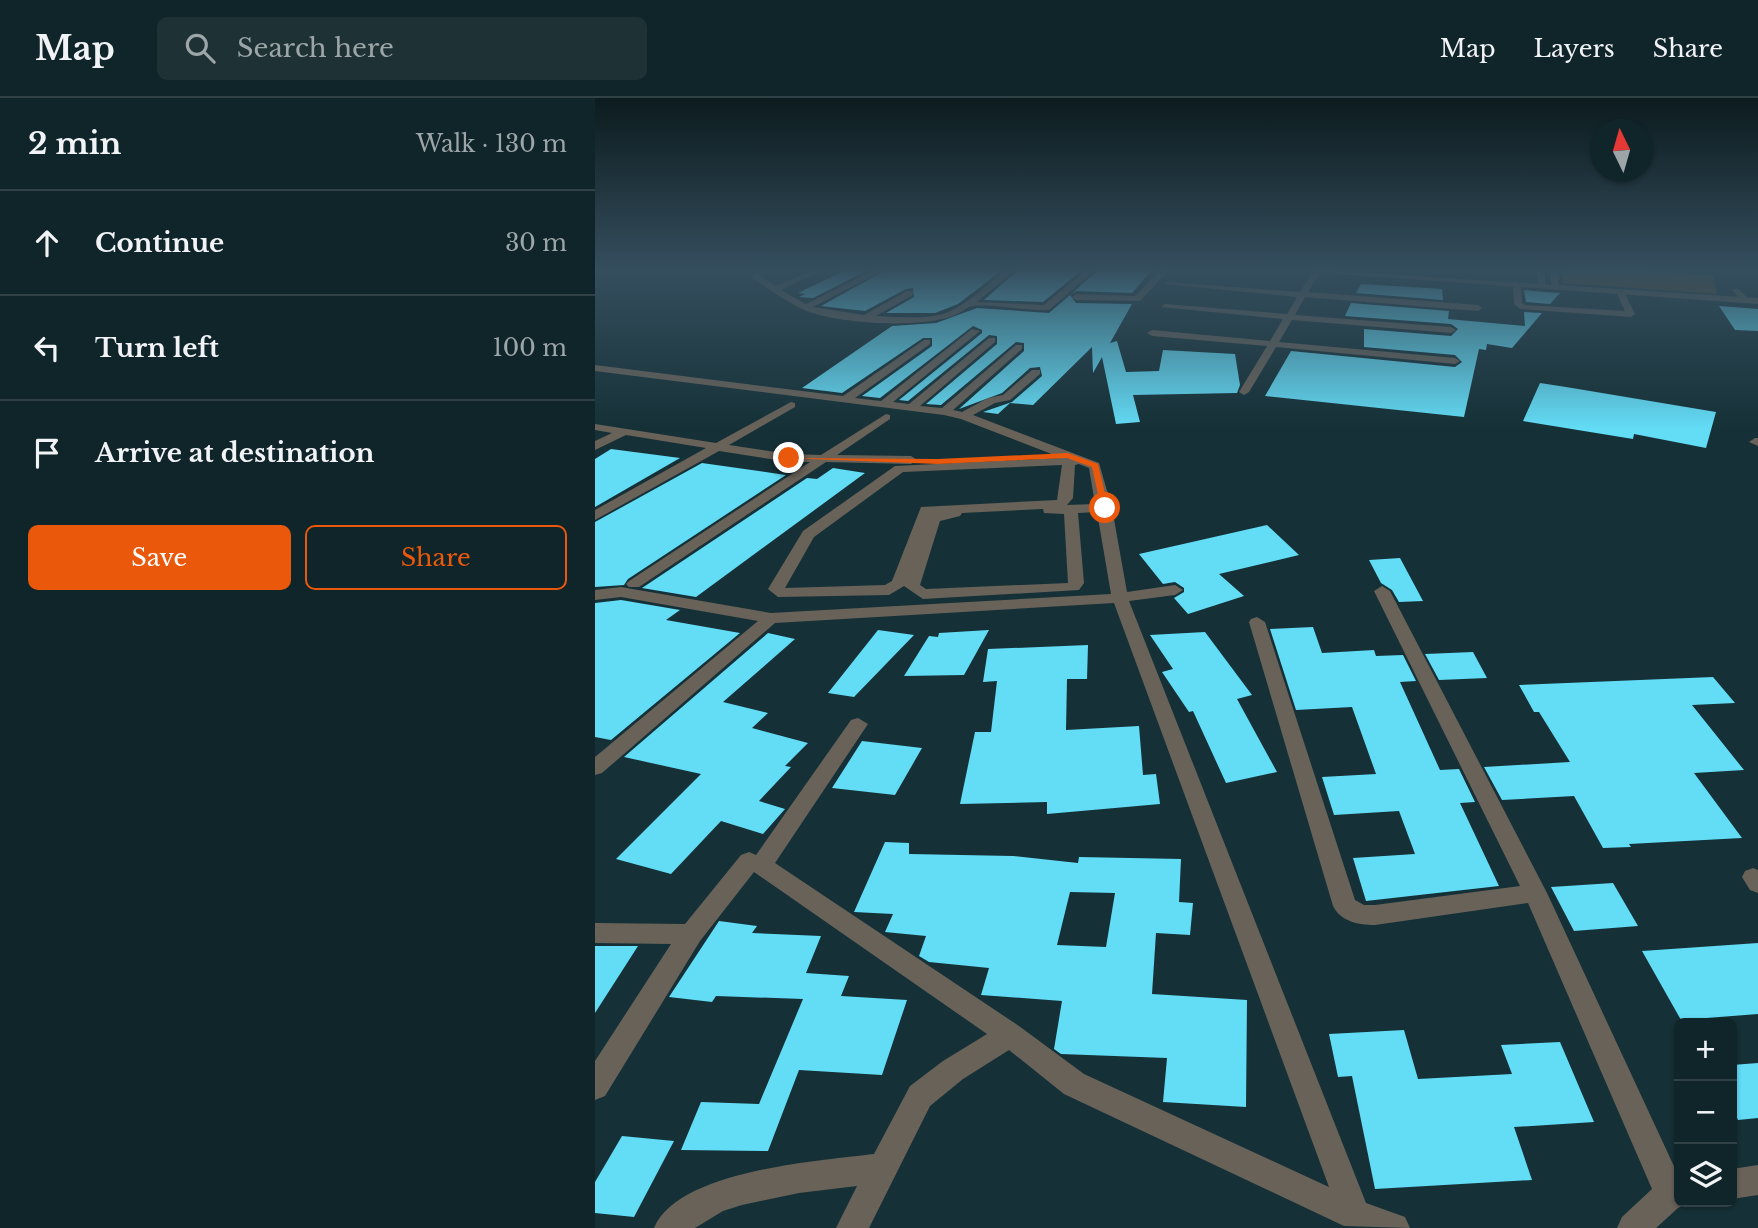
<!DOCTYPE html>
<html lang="en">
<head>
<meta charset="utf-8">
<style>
	:root { --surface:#102529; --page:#1e3135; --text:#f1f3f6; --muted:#9ca5a8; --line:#304246; --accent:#ea580c }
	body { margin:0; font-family:"Libre Baskerville",serif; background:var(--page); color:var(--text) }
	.controls { position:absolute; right:21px; bottom:21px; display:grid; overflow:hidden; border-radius:10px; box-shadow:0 2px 5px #0004 }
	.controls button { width:63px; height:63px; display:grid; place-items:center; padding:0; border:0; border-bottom:2px solid var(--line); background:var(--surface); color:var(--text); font:35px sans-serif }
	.compass { position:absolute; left:995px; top:21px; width:63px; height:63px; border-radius:50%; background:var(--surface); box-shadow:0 2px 5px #0004; rotate:355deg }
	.stop { position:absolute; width:21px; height:21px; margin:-16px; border:5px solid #ea580c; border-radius:50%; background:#fff }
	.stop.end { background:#ea580c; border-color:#fff; box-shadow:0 2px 7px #0008 }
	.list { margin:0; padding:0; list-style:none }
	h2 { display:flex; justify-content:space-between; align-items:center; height:91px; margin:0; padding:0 28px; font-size:30px }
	h2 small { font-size:23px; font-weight:400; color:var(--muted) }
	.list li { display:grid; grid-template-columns:46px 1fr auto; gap:21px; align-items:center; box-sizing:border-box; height:105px; padding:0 28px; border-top:2px solid var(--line) }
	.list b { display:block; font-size:26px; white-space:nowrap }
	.list em { font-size:23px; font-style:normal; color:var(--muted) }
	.actions { display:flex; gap:14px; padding:21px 28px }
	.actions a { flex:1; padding:16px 0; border:2px solid var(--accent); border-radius:10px; text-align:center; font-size:24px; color:var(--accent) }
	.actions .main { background:var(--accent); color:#fff }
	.icon { flex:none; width:38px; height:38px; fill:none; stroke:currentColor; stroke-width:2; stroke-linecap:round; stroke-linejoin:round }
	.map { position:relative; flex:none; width:1163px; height:1130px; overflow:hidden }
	header { display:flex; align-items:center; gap:42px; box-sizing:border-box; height:98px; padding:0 35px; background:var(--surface); border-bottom:2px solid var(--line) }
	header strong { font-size:33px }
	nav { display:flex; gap:38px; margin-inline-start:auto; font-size:24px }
	.search { width:490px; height:63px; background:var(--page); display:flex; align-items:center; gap:18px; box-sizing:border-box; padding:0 24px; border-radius:10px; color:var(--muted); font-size:26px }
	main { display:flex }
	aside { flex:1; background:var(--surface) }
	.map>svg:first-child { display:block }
</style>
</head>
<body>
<header>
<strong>Map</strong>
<div class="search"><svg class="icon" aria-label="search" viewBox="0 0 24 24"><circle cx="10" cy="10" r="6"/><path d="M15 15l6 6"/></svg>Search here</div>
<nav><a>Map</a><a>Layers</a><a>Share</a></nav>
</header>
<main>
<aside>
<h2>2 min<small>Walk · 130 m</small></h2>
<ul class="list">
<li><svg class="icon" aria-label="ahead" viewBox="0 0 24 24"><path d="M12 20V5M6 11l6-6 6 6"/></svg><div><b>Continue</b></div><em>30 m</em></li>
<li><svg class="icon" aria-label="left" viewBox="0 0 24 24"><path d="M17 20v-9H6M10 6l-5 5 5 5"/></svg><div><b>Turn left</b></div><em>100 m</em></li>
<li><svg class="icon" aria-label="arrive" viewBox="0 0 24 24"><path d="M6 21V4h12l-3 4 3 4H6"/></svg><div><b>Arrive at destination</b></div></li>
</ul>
<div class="actions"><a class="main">Save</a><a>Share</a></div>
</aside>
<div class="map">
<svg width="1163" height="1130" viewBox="0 0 1163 1130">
	<rect width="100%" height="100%" fill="#153137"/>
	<path fill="#6d4d1a" d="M 966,173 L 1053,173 L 1118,177 L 1122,196 L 968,185 Z"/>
	<path fill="#63dcf6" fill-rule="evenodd" d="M 249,173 L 271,173 L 218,200 L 204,199 L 210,196 L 203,195 Z
		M 289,173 L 406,173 L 363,206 L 340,215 L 291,215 L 319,199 L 318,190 L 311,191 L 270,213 L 226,208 Z
		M 422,173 L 486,173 L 448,204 L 389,202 Z
		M 502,173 L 556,173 L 537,195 L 481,193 L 475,197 Z
		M 766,186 L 847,191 L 848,202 L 761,195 Z
		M 929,192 L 950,194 L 965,195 L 955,206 L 931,204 Z
		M 475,197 L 481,205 L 537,206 L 515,245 L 522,243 L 531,274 L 564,273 L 568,252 L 640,256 L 645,287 L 642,295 L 538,297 L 545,324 L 521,326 L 507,259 L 498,275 L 497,249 L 438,307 L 415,305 L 403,316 L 388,314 L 417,304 L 447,278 L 445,269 L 435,270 L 407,295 L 364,311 L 429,253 L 429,245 L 421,244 L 346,307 L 331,306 L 402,246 L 402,238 L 394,237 L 313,303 L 304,302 L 387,235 L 387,232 L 378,228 L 285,300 L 267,298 L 337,248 L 337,240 L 328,240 L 247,295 L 207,290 L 297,228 L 341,225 L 382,210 L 454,215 Z
		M 756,205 L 854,213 L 853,221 L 930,228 L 929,214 L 947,215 L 917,250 L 892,246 L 891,252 L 884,251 L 869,319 L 670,298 L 696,253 L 860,269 L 867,264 L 860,257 L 769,249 L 769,231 L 856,238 L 863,231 L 856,226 L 750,218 Z
		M 1124,208 L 1163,211 L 1163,233 L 1140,232 Z
		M 945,285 L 971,289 L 1121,314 L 1111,350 L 1039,336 L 1038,341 L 928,323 Z
		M 16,351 L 85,360 L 0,409 L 0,361 Z
		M 107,365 L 191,377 L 33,481 L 29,487 L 0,489 L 0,424 Z
		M 238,370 L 270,375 L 101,499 L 47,490 L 212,380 L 222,381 Z
		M 672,427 L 704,457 L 624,476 L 649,498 L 593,516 L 579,500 L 589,494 L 589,490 L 580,484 L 568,486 L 544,456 Z
		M 805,460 L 828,503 L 804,504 L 797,492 L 786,485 L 774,462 Z
		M 26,502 L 85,512 L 71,522 L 145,535 L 16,642 L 0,639 L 0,505 Z
		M 718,529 L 727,555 L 779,552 L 781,558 L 808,557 L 821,583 L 805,584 L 845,672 L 864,671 L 880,704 L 865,705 L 904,788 L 771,803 L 758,760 L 820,756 L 804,713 L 739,717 L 727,679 L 781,676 L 757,609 L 701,612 L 675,531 Z
		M 283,532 L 319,537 L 259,599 L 233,595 Z
		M 394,532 L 369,577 L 309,578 L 334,538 L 343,539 L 344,535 Z
		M 610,534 L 657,597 L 642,601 L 682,674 L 631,685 L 598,613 L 594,614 L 567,574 L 578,571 L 555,537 Z
		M 173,535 L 200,541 L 128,604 L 173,615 L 157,630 L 213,645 L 190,668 L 196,669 L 164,703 L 190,711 L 168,736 L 126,723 L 76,776 L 21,761 L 106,676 L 29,659 Z
		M 493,547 L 492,581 L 472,581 L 471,632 L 544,628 L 548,677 L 561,676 L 565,706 L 452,716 L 452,704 L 365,706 L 380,634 L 396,634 L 402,583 L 388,584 L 393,551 Z
		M 878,554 L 892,580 L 844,582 L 830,556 Z
		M 1118,579 L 1140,605 L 1097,607 L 1149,672 L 1099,675 L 1147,740 L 1034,746 L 1036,749 L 1008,750 L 979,698 L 907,702 L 889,669 L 975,664 L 944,614 L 939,614 L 924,587 Z
		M 267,643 L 327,650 L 300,697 L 237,690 Z
		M 290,744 L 314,745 L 314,756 L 418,758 L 483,765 L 484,759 L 586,761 L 584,804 L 598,805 L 595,837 L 561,835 L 557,896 L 652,902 L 651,1009 L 568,1004 L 572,960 L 466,956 L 459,951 L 467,903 L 386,897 L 394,870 L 334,864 L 324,858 L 331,838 L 290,834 L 298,816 L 259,814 ZM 475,794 L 520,795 L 511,849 L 462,847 Z
		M 1018,785 L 1043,828 L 979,833 L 956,789 Z
		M 124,823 L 162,828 L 157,835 L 226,838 L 211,875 L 254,878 L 246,898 L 312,902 L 287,977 L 204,972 L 173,1053 L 86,1052 L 106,1004 L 164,1006 L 208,901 L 121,898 L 117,904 L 74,899 Z
		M 1163,845 L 1163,916 L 1086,922 L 1047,853 Z
		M 0,848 L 43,848 L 0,915 Z
		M 809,932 L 823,981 L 917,976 L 906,947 L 965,944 L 999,1024 L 919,1029 L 937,1082 L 780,1091 L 757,978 L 743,979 L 734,936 Z
		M 1163,965 L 1163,1020 L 1143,1022 L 1137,1010 L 1137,967 Z
		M 27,1038 L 79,1043 L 39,1119 L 0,1115 L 0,1084 Z"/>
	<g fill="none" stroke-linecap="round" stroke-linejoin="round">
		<path fill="#696259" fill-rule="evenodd" d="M 161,173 L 170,173 L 165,178 L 181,188 L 216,173 L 226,173 L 186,192 L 211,206 L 277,173 L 287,173 L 218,209 L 269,217 L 312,193 L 318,193 L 318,197 L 281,218 C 304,219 337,223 358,212 C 375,203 393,186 410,173 L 419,173 L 382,204 L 449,207 L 490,173 L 499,173 L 454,212 C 433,214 391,204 374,209 C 368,212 362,217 355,219 C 321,230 245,226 212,213 C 192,205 175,191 157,180 Z
			M 565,173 L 573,173 L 545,203 L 481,202 L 477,199 L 481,196 L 540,198 Z
			M 718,173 L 726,173 L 713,194 L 883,207 L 887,210 L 883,213 L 710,199 L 700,217 L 856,229 L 861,232 L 856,235 L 697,222 L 684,244 L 860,260 L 865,263 L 860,266 L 681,249 L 654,294 L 649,297 L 644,294 L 672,248 L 557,238 L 552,235 L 557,232 L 675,243 L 688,221 L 566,209 L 570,206 L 692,216 L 702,199 L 569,186 L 573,184 L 705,194 Z
			M 941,173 L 949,173 L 951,191 L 944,189 Z
			M 955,173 L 963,173 L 964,191 L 957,189 Z
			M 922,185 L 926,187 L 927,205 L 930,207 L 1030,213 L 1021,194 L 1028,192 L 1040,216 L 1036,219 L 925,211 L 919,206 L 918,187 Z
			M 1137,191 L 1143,191 L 1153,200 L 1153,204 L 1147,204 Z
			M 377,231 L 385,233 L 298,304 L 314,306 L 394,240 L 400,240 L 400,244 L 325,308 L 347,310 L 421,247 L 427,247 L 427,251 L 358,312 L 367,314 L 393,300 L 408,297 L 437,272 L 445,272 L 445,276 L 415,302 L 400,305 L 378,317 L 504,365 L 517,410 L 532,494 L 580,487 L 588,492 L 580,497 L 534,503 L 771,1105 L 810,1119 L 815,1130 L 749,1128 L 469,996 L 414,952 L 368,981 L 335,1008 L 274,1130 L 241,1130 L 262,1088 L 204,1095 L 147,1107 L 128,1113 L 100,1130 L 59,1130 C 83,1072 224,1063 279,1056 L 315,988 L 348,963 L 392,936 L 159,774 L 105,843 L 10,998 L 0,1002 L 0,963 L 76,846 L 0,845 L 0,825 L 90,826 L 146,757 L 154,754 L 161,757 L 256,622 L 263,620 L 273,626 L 180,765 L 424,928 L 489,976 L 734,1089 L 519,505 L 180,525 L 7,675 L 0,677 L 0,659 L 163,523 L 26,499 L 0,502 L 0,492 L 26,489 L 176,515 L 516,496 L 502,414 L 483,415 L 489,485 L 484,492 L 328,501 L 309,488 L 294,497 L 183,499 L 173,491 L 208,433 L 300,368 L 467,360 L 366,321 L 349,317 L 0,273 L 0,267 L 248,298 L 329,242 L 335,242 L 335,246 L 260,300 L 286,303 ZM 484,366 L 494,370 L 500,406 L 472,407 L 478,400 L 480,367 ZM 467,367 L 462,402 L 326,409 L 297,483 L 290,487 L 190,490 L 219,439 L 308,374 ZM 448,411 L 449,415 L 469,416 L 473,485 L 331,491 L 325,487 L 345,423 L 365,418 L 367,415 Z
			M 196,304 L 200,305 L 200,309 L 134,347 L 194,356 L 226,357 L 291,316 L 295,317 L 295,321 L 242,357 L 316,358 L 322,362 L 316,366 L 231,364 L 44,489 L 34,489 L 31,486 L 34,483 L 215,364 L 194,364 L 124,353 L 0,422 L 0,412 L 111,350 L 31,337 L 0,352 L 0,343 L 17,335 L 0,332 L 0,326 L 121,345 Z
			M 1160,340 L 1163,340 L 1163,348 L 1154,344 Z
			M 787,488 L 795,493 L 952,795 L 1084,1079 L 1084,1104 L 1095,1104 L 1083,1110 L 1061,1130 L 1022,1130 L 1027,1119 L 1057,1091 L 933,805 L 780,827 C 764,827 746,824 738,808 L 654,524 L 656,521 L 662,519 L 670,524 L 760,802 L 769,807 L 780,807 L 925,788 L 779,493 Z
			M 1158,770 L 1163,772 L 1163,795 L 1155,792 L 1147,779 L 1150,773 Z
			M 1163,1067 L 1163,1097 L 1137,1101 L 1137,1071 Z"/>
		<path fill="#696259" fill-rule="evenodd" d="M 701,173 L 739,173 L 1163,200 L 1163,206 Z"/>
	</g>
	<linearGradient id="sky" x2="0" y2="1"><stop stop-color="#0c1b1e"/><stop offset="0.52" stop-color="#354e5e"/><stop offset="1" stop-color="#354e5e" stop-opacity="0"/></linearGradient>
	<rect width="1163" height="331" fill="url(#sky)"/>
	<path fill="#ea580c" d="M 473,355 L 503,366 L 514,412 L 506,410 L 497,369 L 472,360 L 343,366 L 190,360 L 343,361 Z"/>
</svg>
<div class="controls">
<button>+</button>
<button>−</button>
<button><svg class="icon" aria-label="layers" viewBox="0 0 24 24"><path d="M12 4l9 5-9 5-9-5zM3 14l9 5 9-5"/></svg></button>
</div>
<svg class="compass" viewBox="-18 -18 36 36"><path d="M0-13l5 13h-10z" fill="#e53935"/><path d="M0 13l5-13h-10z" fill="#9ca5a8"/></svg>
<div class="stop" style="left:510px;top:410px"></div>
<div class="stop end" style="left:194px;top:360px"></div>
</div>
</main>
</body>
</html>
